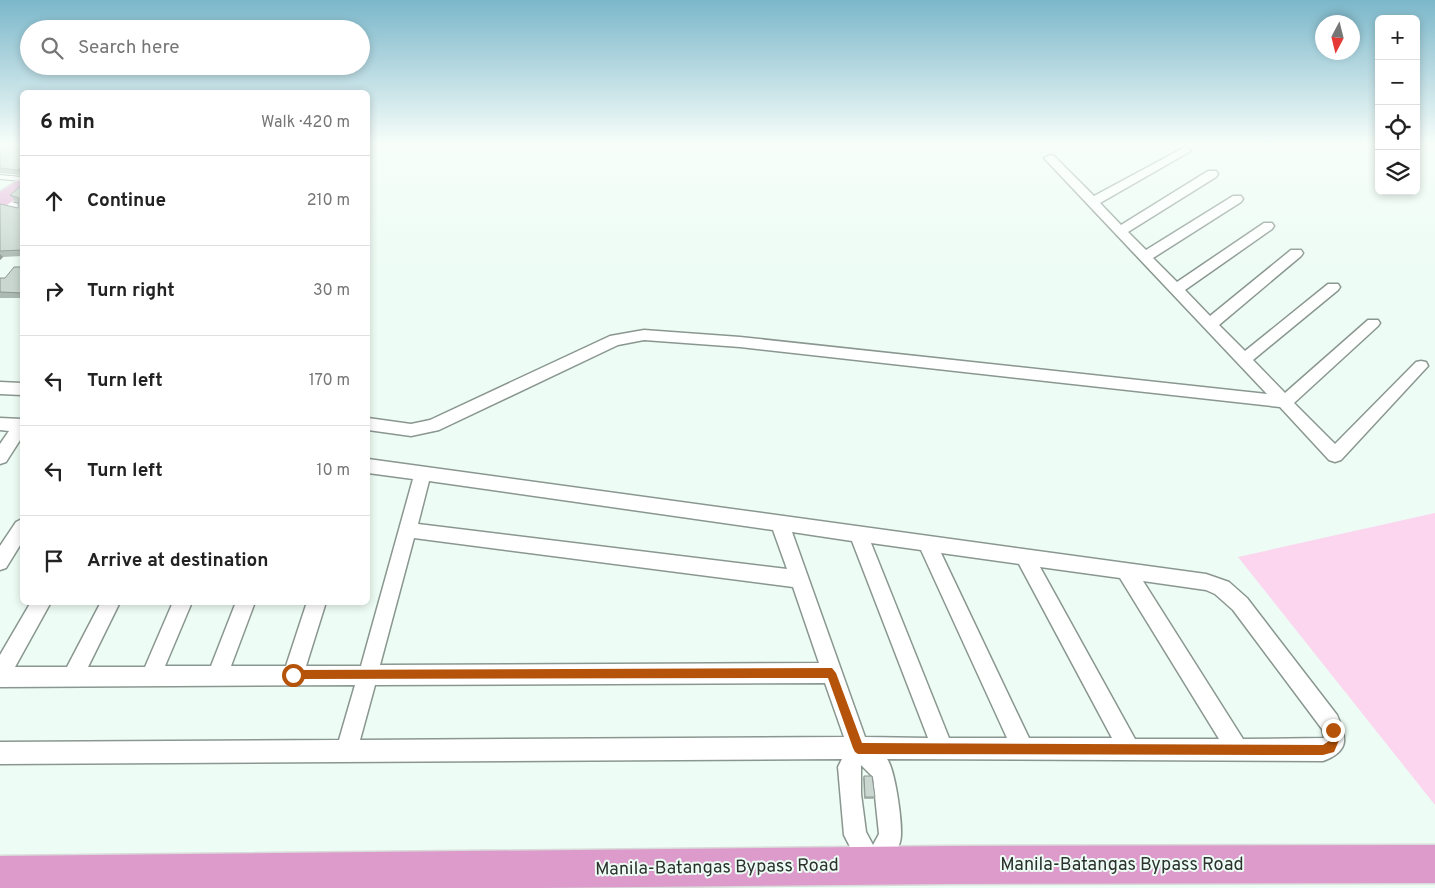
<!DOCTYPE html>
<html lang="en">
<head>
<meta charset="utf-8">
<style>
	:root { --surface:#fff; --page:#f6f6f6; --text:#222; --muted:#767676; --line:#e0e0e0 }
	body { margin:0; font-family:Overpass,sans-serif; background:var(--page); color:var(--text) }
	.controls { position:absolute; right:15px; top:15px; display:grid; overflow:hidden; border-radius:8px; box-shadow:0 2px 8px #0003 }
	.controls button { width:45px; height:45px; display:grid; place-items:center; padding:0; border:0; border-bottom:1px solid var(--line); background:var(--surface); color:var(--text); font:25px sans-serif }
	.compass { position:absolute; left:1315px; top:15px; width:45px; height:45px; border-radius:50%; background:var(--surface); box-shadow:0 2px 8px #0003; rotate:187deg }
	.stop { position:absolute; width:15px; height:15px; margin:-11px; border:4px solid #b45309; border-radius:50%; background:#fff }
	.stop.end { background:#b45309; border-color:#fff; box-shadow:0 1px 5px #0008 }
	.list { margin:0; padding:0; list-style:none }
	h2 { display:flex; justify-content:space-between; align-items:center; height:65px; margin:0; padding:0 20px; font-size:21px }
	h2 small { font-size:16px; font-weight:400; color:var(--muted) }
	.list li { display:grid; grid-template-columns:32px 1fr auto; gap:15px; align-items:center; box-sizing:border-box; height:90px; padding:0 20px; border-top:1px solid var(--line) }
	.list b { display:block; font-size:19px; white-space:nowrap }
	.list em { font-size:16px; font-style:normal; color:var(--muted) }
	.icon { flex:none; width:28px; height:28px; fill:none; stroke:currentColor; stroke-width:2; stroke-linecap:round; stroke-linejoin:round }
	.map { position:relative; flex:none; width:1435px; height:888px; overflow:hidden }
	.search { position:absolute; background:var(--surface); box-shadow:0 2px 8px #0003; left:20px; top:20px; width:350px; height:55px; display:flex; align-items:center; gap:12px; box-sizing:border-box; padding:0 18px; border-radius:28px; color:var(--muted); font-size:19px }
	.panel { position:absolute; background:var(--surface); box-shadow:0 2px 8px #0003; left:20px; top:90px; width:350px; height:515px; border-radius:8px }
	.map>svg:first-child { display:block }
</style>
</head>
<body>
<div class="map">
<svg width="1435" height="888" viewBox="0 0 1435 888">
	<rect width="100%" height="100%" fill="#edfcf4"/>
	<path fill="#fcd5ef" d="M 1435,513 L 1435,805 L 1238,557 Z"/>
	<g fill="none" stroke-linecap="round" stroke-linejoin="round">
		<defs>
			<path id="service" d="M 0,175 L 22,177 L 22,181 L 0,179 Z"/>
			<path id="minor" d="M 1185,147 L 1191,150 L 1189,152 L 1100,203 L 1121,225 L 1208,171 L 1216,171 L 1218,174 L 1216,177 L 1128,232 L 1146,250 L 1233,196 L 1241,196 L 1243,199 L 1241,202 L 1153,258 L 1177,282 L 1264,223 L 1272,223 L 1274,226 L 1272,229 L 1185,290 L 1210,316 L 1291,250 L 1301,250 L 1303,253 L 1301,256 L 1219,325 L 1245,351 L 1328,284 L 1338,284 L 1340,287 L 1338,290 L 1253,360 L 1285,393 L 1368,320 L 1378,320 L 1380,323 L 1378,326 L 1294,403 L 1335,444 L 1416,362 L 1421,361 L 1426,362 L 1428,366 L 1341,460 L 1335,462 L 1329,460 L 1280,407 L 740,347 L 644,340 L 618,345 L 439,430 L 411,436 L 368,430 L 368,418 L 411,424 L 430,420 L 610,336 L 644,330 L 740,337 L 1267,394 L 1044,158 L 1050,155 L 1054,156 L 1094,196 Z
				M 0,199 L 22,205 L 22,213 L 0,207 Z
				M 0,382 L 22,383 L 22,395 L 0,394 Z
				M 0,418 L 22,419 L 22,437 L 6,462 L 0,464 L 0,444 L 9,431 L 0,430 Z
				M 368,459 L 1206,574 L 1229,582 L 1247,598 L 1337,715 C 1347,738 1350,751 1323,761 L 887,759 C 895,769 904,829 900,842 C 896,855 884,872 872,878 L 864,874 L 844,835 L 838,767 L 842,759 L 0,764 L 0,742 L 339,740 L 355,685 L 0,687 L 0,655 L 31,602 L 51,602 L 15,667 L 67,667 L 101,602 L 120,602 L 88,667 L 145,667 L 173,602 L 192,602 L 165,666 L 211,666 L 236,602 L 255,602 L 231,666 L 286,666 L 307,602 L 326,602 L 306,666 L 361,666 L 413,479 L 368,473 ZM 429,481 L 773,530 L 787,569 L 418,524 ZM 792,532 L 852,541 L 928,738 L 865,737 ZM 414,538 L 793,587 L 819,663 L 380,665 ZM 871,543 L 921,550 L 1007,738 L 949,738 ZM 941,553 L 1019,564 L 1112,738 L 1029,738 ZM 1040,567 L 1120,578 L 1219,739 L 1135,739 ZM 1143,581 L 1206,590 L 1215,594 L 1233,610 L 1322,729 L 1324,738 L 1243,739 ZM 825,683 L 844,737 L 360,740 L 375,685 ZM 861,765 L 873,777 L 879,834 L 873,845 L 866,832 L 861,794 Z
				M 22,519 L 22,542 L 6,568 L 0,570 L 0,546 L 16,522 Z"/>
			<path id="primary" d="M 22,180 L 22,194 L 7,205 L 0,207 L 0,192 L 15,182 Z"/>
			<path id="trunk" d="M 1435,845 L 1435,883 L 948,884 L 541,888 L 0,888 L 0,856 L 948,846 Z"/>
		</defs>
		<use href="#service" stroke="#8a9790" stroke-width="2"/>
		<use href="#minor" stroke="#8a9790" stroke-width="3"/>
		<use href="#primary" stroke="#d9dad9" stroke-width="3"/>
		<use href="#trunk" stroke="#d9dad9" stroke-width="3"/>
		<use href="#service" fill="#fff" fill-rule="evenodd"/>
		<use href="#minor" fill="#fff" fill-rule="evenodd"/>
		<use href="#primary" fill="#e5b4d8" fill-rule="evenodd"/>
		<use href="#trunk" fill="#dc9bcb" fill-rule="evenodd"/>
	</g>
	<path fill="#adb9b3" d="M 0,143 L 22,175 L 0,173 Z
		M 22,185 L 22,256 L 3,257 L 0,260 L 0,204 L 18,208 L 18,202 L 15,201 L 10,195 Z
		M 22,267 L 22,304 L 20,302 L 22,298 L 0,298 L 0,278 L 5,278 Z
		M 864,776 L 875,797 L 873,799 L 864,799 L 863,778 Z"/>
	<path fill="#8d9692" d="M 22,166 L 22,175 L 18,170 Z
		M 0,254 L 3,257 L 0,260 Z"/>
	<path fill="#c9d7d0" stroke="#8d9692" d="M 0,143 L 22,143 L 22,166 L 18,170 L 0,168 Z
		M 22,185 L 22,250 L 0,251 L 0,204 L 18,208 L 19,198 L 10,195 Z
		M 14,267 L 22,267 L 22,293 L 0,292 L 0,278 L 5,278 Z
		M 864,776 L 872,776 L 875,797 L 865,797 Z"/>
	<linearGradient id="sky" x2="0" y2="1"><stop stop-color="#7bb7ca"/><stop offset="0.54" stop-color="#f7fefa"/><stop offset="1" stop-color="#f7fefa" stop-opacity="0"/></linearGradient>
	<rect width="1435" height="267" fill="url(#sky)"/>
	<path fill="#b45309" d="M 832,668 L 836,673 L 862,743 L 1323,745 L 1329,741 L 1329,727 L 1333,725 L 1337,727 L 1340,738 L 1334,752 L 1323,755 L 858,754 L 855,752 L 853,748 L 828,678 L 293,679 L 288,675 L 293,670 Z"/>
	<g text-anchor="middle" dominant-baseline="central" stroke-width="4" stroke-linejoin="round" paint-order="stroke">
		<g font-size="18" fill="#2c312e" stroke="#edfcf4">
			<text x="1122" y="865">Manila-Batangas Bypass Road</text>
			<text transform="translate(717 868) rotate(-1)">Manila-Batangas Bypass Road</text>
		</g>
	</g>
</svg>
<div class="controls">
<button>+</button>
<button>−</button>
<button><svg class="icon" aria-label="locate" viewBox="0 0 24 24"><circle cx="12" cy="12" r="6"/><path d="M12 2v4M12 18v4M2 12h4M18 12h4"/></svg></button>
<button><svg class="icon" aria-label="layers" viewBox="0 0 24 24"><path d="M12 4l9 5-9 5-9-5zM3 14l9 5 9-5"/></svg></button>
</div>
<svg class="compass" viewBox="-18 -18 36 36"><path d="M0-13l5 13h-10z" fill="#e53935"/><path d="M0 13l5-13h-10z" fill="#767676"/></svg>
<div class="stop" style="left:293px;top:675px"></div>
<div class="stop end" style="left:1333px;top:730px"></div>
<div class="search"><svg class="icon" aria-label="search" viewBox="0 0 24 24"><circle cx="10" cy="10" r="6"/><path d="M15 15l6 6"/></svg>Search here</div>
<section class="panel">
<h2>6 min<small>Walk · 420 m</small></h2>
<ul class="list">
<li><svg class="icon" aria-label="ahead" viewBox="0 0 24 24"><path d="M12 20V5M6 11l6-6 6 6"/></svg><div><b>Continue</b></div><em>210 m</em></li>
<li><svg class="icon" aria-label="right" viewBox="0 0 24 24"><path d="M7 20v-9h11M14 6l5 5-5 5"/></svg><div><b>Turn right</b></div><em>30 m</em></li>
<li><svg class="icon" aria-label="left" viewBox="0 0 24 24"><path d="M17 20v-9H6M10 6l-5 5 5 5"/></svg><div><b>Turn left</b></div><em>170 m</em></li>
<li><svg class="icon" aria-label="left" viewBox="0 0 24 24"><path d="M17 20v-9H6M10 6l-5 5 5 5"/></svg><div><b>Turn left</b></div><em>10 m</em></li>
<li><svg class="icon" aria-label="arrive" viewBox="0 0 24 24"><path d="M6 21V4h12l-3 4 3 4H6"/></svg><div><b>Arrive at destination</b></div></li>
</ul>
</section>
</div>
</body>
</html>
